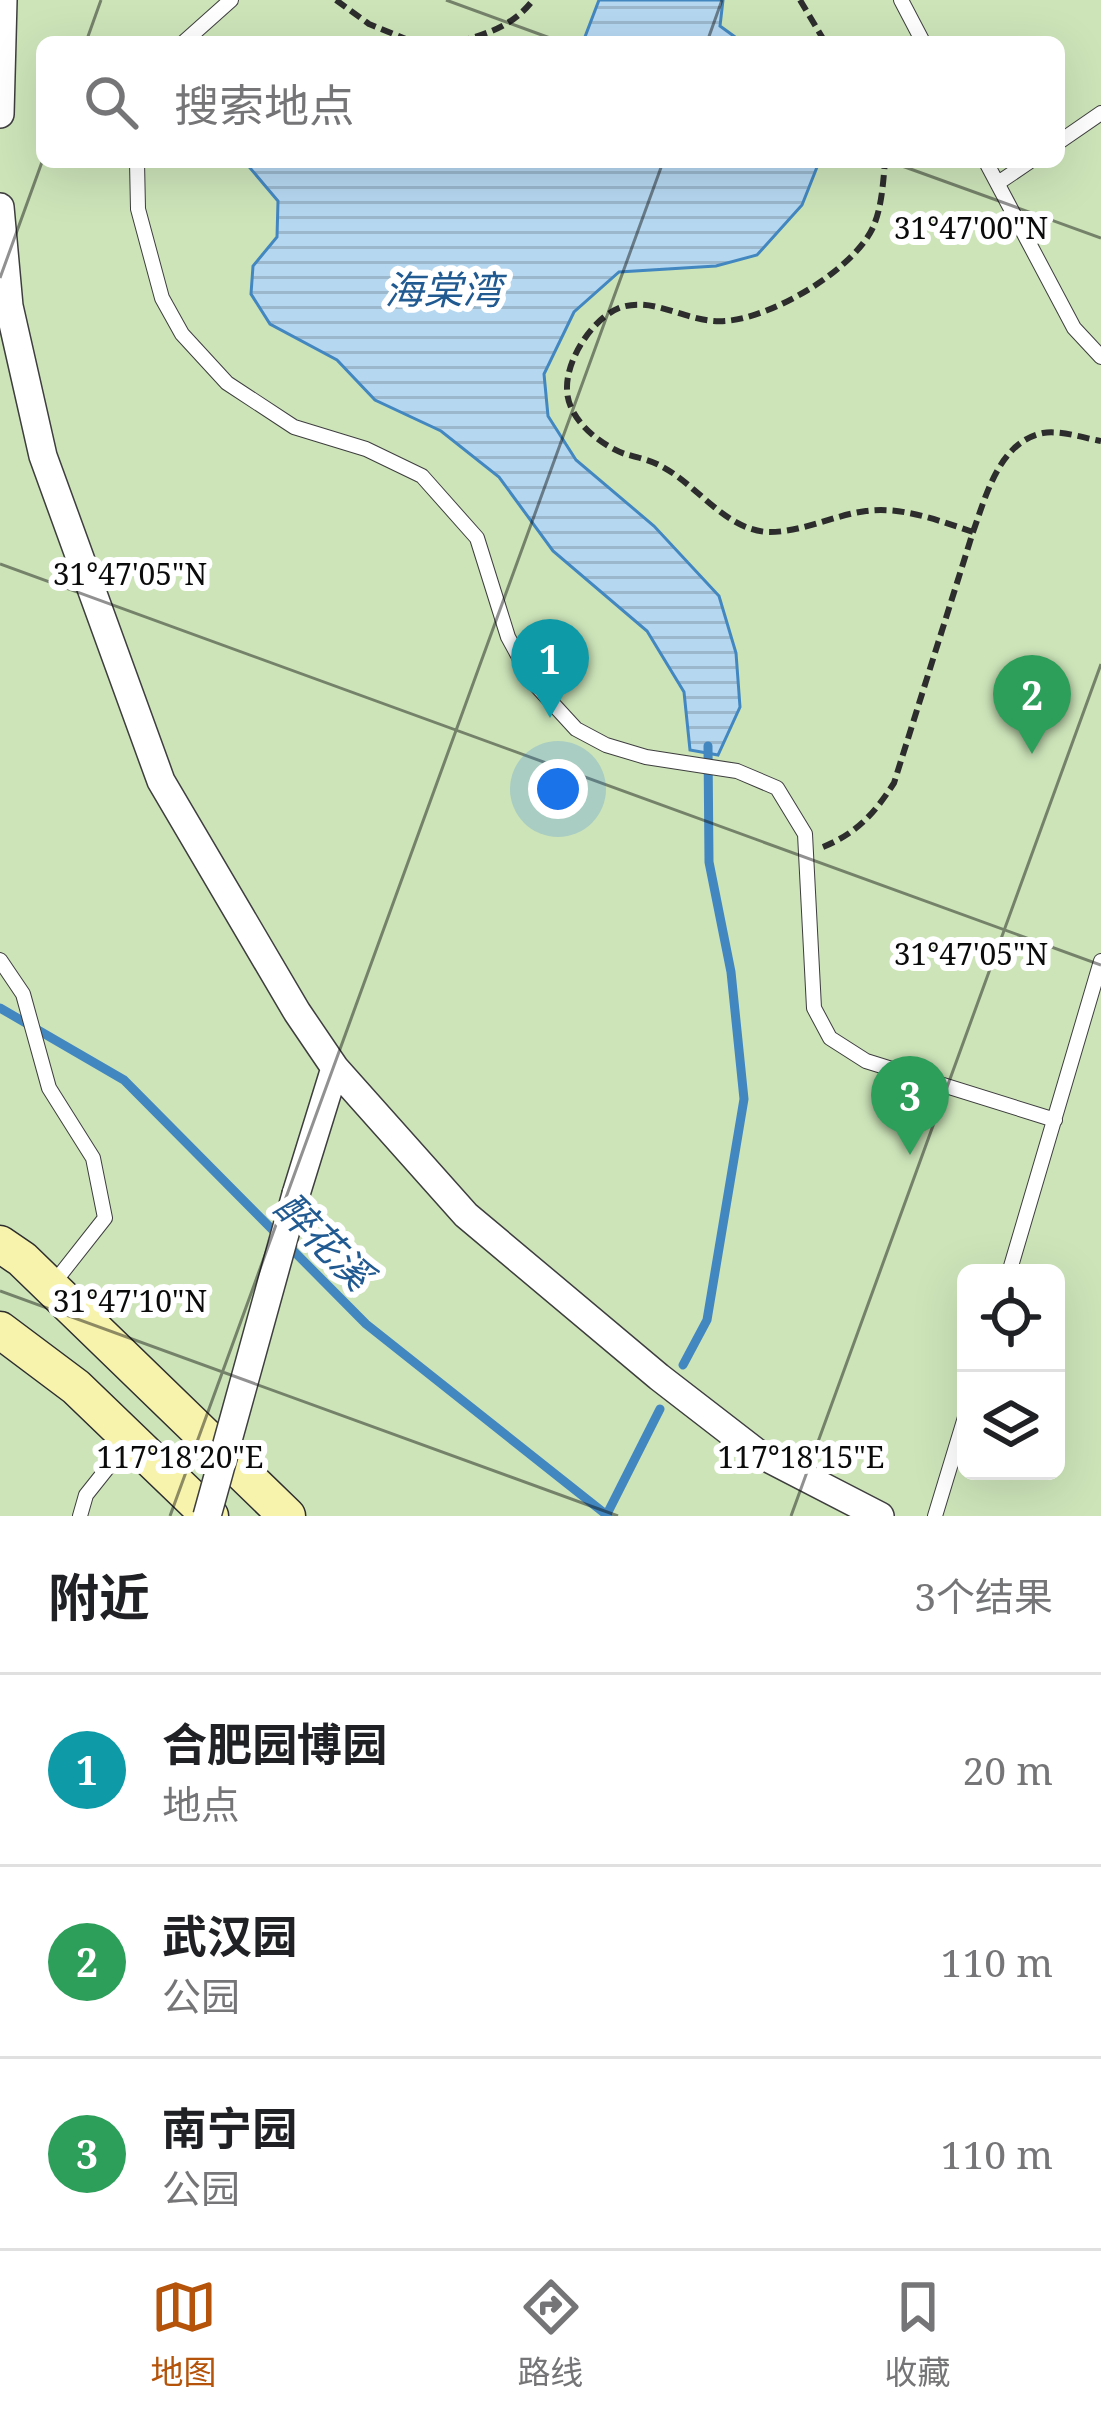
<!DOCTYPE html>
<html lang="zh">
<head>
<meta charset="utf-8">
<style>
	:root { --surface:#fff; --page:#f2f2f2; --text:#202124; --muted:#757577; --line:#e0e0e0; --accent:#b45309 }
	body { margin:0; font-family:"Noto Serif","Noto Sans SC",serif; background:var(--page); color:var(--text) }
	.controls { position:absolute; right:36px; bottom:36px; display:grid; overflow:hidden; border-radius:18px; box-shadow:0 12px 48px #0002 }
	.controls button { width:108px; height:108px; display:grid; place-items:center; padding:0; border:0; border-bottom:3px solid var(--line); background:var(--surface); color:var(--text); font:60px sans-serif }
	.you { position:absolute; left:558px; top:789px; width:42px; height:42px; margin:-30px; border:9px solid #fff; border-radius:50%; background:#1a73e8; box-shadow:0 0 0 18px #1a73e833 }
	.badge { display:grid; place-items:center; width:78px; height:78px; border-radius:50%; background:var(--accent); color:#fff; font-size:39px; font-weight:700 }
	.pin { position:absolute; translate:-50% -99px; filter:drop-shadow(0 3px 6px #0008) }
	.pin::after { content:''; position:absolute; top:63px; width:42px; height:36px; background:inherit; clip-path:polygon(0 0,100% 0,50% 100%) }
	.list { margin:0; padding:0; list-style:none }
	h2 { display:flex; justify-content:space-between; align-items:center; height:156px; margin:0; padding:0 48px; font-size:51px }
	h2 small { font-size:39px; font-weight:400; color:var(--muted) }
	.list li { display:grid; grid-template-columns:78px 1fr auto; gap:36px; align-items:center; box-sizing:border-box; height:192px; padding:0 48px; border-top:3px solid var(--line) }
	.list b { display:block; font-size:45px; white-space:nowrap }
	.list p { margin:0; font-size:39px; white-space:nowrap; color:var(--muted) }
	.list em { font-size:39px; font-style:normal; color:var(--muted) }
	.icon { flex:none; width:66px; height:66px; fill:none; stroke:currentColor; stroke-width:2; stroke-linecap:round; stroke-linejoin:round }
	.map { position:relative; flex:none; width:1101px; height:1516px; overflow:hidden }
	.search { position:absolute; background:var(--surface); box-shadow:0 12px 48px #0002; left:36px; right:36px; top:36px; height:132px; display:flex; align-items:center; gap:30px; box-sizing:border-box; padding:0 42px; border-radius:18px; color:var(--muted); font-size:45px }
	.sheet { height:732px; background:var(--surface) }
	nav { display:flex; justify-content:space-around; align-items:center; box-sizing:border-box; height:168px; border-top:3px solid var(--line); background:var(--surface); font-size:33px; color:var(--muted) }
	nav a { display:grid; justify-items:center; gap:6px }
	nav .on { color:var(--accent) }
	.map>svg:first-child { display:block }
</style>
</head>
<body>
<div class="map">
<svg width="1101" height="1516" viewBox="0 0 1101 1516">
	<defs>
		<pattern id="water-rules" width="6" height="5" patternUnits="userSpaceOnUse" patternTransform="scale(3)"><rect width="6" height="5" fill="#b5d7f0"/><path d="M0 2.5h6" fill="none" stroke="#9ab7cc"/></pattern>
	</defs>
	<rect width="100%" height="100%" fill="#fdfbec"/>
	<path fill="#cde4b9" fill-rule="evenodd" d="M 0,0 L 1101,0 L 1101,1516 L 0,1516 ZM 42,42 L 1059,42 L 1059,162 L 42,162 ZM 966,1273 L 1056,1273 L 1056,1471 L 966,1471 Z"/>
	<path fill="url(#water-rules)" stroke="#4387c0" stroke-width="3" d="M 599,0 L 723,0 L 720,26 L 742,42 L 583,42 Z
		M 245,162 L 819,162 L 802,205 L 757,255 L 716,266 L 619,272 L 574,312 L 544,374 L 548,416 L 576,460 L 654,526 L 719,596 L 736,653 L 740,707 L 718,755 L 690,750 L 684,692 L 647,631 L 553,551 L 499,477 L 441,431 L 375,400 L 337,360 L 270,324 L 251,294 L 253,266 L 277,237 L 278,201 Z"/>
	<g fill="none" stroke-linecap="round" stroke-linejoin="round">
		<path stroke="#4387c0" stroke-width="9" d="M 0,1008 L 124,1080 L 366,1324 L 608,1516
			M 683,1365 L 707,1320 L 744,1099 L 731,972 L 709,862 L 708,746
			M 607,1514 L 660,1409"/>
		<defs>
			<path id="lane" d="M 901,0 L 923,42
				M 184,42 L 231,0
				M 1059,142 L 1101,113
				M 137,162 L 138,209 L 162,298 L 182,334 L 227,383 L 294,427 L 366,449 L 422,476 L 477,538 L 508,637 L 532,681 L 576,729 L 606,745 L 646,757 L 737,771 L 777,788 L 805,834 L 814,1008 L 830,1038 L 866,1061 L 1055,1120
				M 986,162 L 1074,328 L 1101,357
				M 998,183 L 1029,162
				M 0,960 L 23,994 L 49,1088 L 93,1158 L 105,1218 L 53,1284
				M 1009,1273 L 1101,961
				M 80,1516 L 86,1495 L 129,1441
				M 935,1516 L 966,1414"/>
			<path id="street" d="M 0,114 L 3,0
				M 0,207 L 9,306 L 43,456 L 161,781 L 297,1012 L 335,1068 L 466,1215 L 659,1377 L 756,1452 L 880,1516
				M 296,1194 L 335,1068"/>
			<path id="secondary" d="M 0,1244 L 22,1259 L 287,1516
				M 0,1330 L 76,1387 L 210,1516"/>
		</defs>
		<use href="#lane" stroke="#3e3e3e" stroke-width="16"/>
		<use href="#street" stroke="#3e3e3e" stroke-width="30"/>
		<use href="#secondary" stroke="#2d2d2d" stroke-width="39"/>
		<path stroke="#2d2d2d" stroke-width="6" stroke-dasharray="12 6" stroke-linecap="butt" d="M 336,0 L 369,24 L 413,42
			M 800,0 L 825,42
			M 458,42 C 489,33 513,26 533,0
			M 973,532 C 986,496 999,442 1043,433 C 1060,430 1084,438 1101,441
			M 823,847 C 857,833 874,814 894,783 L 973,532 C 940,521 902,506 866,511 C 834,515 800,533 767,532 C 724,529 696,483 659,465 C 649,460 636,457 625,454 C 600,445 567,419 567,389 C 566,360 592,319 619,308 C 653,295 689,324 725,321 C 772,318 856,269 874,225 C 882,205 883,183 885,162"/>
		<use href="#lane" stroke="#fff" stroke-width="14"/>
		<use href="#street" stroke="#fff" stroke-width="27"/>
		<use href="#secondary" stroke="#f7f3ac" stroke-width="36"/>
		<defs>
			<path id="street-bridge" d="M 207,1516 L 296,1194"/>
		</defs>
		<use href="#street-bridge" stroke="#3e3e3e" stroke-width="30" stroke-linecap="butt"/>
		<use href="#street-bridge" stroke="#fff" stroke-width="27"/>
	</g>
	<path fill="none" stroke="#0b0b0b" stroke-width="3" stroke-opacity="0.45" d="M 446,0 L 561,42M 86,42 L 101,0M 707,42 L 722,0M 891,162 L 1101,238M 0,278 L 42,162M 0,564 L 1101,965M 0,1291 L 618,1516M 170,1516 L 663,162M 791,1516 L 1101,664"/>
	<g text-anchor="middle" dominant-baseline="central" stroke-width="12" stroke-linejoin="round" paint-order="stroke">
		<g font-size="39" font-style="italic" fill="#215a91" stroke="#fff">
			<text x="443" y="288">海棠湾</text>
			<text transform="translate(325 1240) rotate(45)">醉花溪</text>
		</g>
	</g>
	<g font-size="30" text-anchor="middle" fill="#0b0b0b" stroke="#fff" stroke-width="12" stroke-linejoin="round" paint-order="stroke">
		<text x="971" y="239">31°47'00"N</text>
		<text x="130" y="585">31°47'05"N</text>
		<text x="971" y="965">31°47'05"N</text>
		<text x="130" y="1312">31°47'10"N</text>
		<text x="180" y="1468">117°18'20"E</text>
		<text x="801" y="1468">117°18'15"E</text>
	</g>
</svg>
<div class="controls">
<button><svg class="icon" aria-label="locate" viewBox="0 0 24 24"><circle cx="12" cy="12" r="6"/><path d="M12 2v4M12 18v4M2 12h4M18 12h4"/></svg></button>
<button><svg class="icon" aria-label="layers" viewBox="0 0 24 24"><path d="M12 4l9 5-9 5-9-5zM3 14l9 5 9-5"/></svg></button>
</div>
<div class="you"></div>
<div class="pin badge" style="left:550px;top:718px;background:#0f9aa8">1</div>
<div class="pin badge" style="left:1032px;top:754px;background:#2e9e5b">2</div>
<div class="pin badge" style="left:910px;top:1155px;background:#2e9e5b">3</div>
<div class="search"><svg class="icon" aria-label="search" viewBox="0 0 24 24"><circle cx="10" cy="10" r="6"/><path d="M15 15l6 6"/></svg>搜索地点</div>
</div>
<section class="sheet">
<h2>附近<small>3个结果</small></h2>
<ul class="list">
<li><span class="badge" style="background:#0f9aa8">1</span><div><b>合肥园博园</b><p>地点</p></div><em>20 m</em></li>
<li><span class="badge" style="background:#2e9e5b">2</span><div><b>武汉园</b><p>公园</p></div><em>110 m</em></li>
<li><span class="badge" style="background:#2e9e5b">3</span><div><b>南宁园</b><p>公园</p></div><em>110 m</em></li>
</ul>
</section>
<nav>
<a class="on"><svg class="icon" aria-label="map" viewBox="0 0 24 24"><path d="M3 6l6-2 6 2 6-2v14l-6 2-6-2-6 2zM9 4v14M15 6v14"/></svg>地图</a>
<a><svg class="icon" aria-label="directions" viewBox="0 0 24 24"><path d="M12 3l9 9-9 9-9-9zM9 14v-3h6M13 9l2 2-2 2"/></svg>路线</a>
<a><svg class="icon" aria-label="saved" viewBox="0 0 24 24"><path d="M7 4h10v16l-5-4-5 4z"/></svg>收藏</a>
</nav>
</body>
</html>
